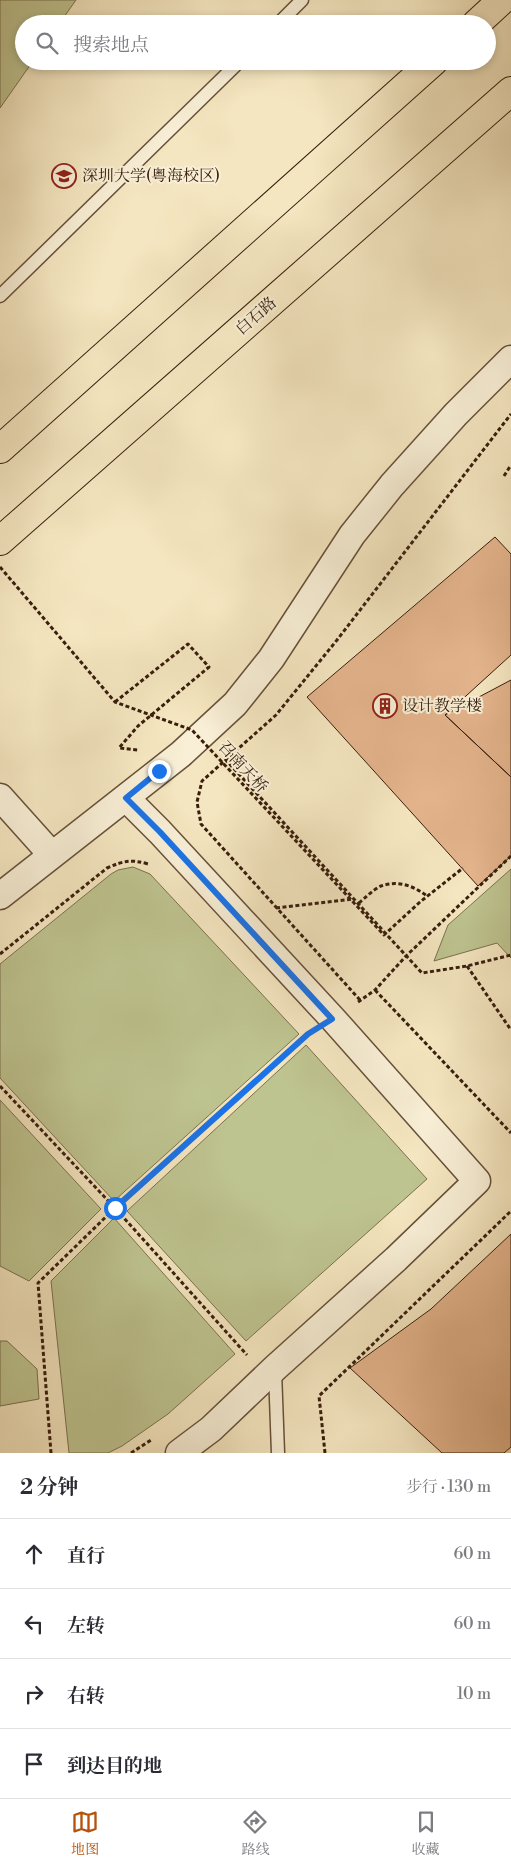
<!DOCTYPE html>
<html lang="zh">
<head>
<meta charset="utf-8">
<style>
	:root { --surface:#fff; --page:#f2f2f3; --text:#2b2b33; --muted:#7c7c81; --line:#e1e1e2; --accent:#b45309 }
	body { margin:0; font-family:"Libre Bodoni","Noto Serif SC",serif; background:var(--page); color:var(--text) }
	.stop { position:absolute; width:15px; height:15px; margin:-11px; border:4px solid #1a73e8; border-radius:50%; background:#fff }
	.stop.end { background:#1a73e8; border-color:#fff; box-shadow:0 1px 5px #0008 }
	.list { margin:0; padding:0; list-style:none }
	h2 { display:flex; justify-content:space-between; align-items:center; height:65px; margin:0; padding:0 20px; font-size:21px }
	h2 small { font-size:16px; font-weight:400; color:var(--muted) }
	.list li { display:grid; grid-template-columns:32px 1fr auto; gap:15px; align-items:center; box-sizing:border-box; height:70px; padding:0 20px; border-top:1px solid var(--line) }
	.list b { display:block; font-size:19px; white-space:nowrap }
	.list em { font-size:16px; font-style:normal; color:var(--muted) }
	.icon { flex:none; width:28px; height:28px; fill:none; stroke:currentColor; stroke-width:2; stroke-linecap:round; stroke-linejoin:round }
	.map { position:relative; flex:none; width:511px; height:1453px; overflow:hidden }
	.search { position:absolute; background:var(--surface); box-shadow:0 2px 8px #0003; left:15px; right:15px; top:15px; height:55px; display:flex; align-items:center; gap:12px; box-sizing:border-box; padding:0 18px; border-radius:28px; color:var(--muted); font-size:19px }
	.sheet { height:345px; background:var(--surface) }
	nav { display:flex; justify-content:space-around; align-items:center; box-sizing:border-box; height:70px; border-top:1px solid var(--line); background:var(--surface); font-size:14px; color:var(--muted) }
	nav a { display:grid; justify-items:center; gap:2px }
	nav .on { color:var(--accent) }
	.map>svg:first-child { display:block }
</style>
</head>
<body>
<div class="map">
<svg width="511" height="1453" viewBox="0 0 511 1453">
	<rect width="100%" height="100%" fill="#f4e6c0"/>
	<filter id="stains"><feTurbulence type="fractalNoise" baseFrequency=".004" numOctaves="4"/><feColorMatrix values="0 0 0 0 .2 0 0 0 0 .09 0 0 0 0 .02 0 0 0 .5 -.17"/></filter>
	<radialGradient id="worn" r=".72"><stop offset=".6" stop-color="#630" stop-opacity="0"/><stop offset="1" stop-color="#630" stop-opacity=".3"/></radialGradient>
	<path fill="#bec490" stroke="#7b714e" d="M 0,0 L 76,0 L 59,24 L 24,24 L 24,61 L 33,61 L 0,108 Z
		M 133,867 L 150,874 L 299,1034 L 114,1201 L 0,1078 L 0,964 L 111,874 L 118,870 Z
		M 511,869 L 511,958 L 497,943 L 434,961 L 448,925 Z
		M 306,1045 L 427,1179 L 246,1341 L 127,1211 Z
		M 0,1100 L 101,1209 L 29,1281 L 0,1266 Z
		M 114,1218 L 235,1354 L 168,1414 L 122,1446 L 108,1453 L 69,1453 L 51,1281 Z
		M 0,1341 L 7,1341 L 37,1369 L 39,1399 L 0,1406 Z"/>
	<path fill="#e4b48c" stroke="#381e0d" d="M 495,537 L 511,554 L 511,655 L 445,715 L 511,777 L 511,856 L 478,886 L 307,697 Z
		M 511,680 L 511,777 L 445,715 Z
		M 511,1234 L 511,1447 L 504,1453 L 442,1453 L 350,1368 L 431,1309 Z"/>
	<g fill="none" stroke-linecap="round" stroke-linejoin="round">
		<defs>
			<path id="service" d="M 278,24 L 302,0
				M 0,296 L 240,61
				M 275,1371 L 278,1453"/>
			<path id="minor" d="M 0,797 L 52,855
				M 126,798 L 160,832 L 333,1019 L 477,1181 L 396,1259 L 275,1368 L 211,1429 L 179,1453
				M 0,896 L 181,754 L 235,704 L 271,659 L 352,535 L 392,485 L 456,414 L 511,359"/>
			<path id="primary" d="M 476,24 L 502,0
				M 0,449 L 434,61
				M 0,541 L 511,91"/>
		</defs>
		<use href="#service" stroke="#67503a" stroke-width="15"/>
		<use href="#minor" stroke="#67503a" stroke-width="29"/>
		<use href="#primary" stroke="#381e0d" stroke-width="30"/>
		<path stroke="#381e0d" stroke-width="3" stroke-dasharray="4 2.5" stroke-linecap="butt" d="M 504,476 L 511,465
			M 115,702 L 188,644 L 209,667 L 138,726 L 119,748 L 138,750
			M 225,759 L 422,973 L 467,966 L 511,955
			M 359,903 C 365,898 374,889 381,886 C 398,880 414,886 427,896
			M 276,908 L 354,899
			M 0,954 L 107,868 C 123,861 131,859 148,864
			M 467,966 L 511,1030
			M 375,990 L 511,1133
			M 360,1000 L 201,824 L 197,802 L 202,781 L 276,715 L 337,640 L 511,414
			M 358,1002 L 375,990 L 406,956 L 511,856
			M 0,1086 L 115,1208 L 247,1355
			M 51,1453 L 38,1283 L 115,1208 L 307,1035
			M 131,1453 L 151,1440
			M 325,1453 L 319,1396 L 511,1211"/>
		<use href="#service" stroke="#f8efd6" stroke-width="12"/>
		<use href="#minor" stroke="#f8efd6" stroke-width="26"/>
		<use href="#primary" stroke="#f4e6c0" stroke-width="28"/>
		<path stroke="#381e0d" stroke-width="3" stroke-dasharray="4 2.5" stroke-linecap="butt" d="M 0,567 L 115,702 L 192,730 L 384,935 L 420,902 L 463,868"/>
	</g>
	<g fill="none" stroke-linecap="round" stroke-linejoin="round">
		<path stroke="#1a73e8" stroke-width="6" d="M 115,1208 L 308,1034 L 332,1019 L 160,832 L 126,798 L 159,771"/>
	</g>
	<defs>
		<symbol id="university-ring" viewBox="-11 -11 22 22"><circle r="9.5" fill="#f8efd6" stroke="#8f2418" stroke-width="1.5"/><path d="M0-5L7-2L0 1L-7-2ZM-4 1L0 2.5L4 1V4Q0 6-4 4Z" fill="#8f2418"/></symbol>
		<symbol id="building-ring" viewBox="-11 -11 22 22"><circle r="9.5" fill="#f8efd6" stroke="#8f2418" stroke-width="1.5"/><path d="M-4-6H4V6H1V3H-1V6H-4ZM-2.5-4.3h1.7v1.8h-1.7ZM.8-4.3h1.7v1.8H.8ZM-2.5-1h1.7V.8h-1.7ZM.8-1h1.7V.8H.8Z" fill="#8f2418"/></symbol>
	</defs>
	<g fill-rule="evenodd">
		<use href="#university-ring" x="50" y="162" width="28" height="28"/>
		<use href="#building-ring" x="371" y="692" width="28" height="28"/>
	</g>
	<g text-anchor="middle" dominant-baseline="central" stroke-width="4" stroke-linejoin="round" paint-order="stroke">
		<g font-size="16" fill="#381e0d" stroke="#f8efd6" text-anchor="start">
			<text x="82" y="176">深圳大学(粤海校区)</text>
			<text x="402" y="706">设计教学楼</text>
		</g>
		<g font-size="16" fill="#381e0d" stroke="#f8efd6">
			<text transform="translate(256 316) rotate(-41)">白石路</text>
			<text transform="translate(243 767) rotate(47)">召南天桥</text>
		</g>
	</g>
	<rect width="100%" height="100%" filter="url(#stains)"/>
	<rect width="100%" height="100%" fill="url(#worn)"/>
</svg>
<div class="stop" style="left:115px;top:1208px"></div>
<div class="stop end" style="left:159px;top:771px"></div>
<div class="search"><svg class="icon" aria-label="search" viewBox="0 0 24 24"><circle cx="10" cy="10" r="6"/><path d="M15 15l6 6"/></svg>搜索地点</div>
</div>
<section class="sheet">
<h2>2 分钟<small>步行 · 130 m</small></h2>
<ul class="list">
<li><svg class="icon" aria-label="ahead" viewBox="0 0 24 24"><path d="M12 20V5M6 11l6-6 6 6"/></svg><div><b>直行</b></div><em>60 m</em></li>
<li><svg class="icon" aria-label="left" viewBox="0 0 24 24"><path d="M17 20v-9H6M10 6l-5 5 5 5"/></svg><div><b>左转</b></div><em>60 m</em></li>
<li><svg class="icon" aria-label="right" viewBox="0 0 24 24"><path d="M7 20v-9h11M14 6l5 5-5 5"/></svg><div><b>右转</b></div><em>10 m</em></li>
<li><svg class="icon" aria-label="arrive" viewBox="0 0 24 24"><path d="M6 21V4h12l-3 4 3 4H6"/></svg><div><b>到达目的地</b></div></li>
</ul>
</section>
<nav>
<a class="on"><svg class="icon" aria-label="map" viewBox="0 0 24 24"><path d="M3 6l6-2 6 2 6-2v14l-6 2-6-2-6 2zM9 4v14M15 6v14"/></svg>地图</a>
<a><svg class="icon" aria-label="directions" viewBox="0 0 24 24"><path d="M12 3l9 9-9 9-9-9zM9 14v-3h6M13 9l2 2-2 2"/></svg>路线</a>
<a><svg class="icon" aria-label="saved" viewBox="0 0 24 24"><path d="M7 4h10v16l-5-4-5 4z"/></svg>收藏</a>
</nav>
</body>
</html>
